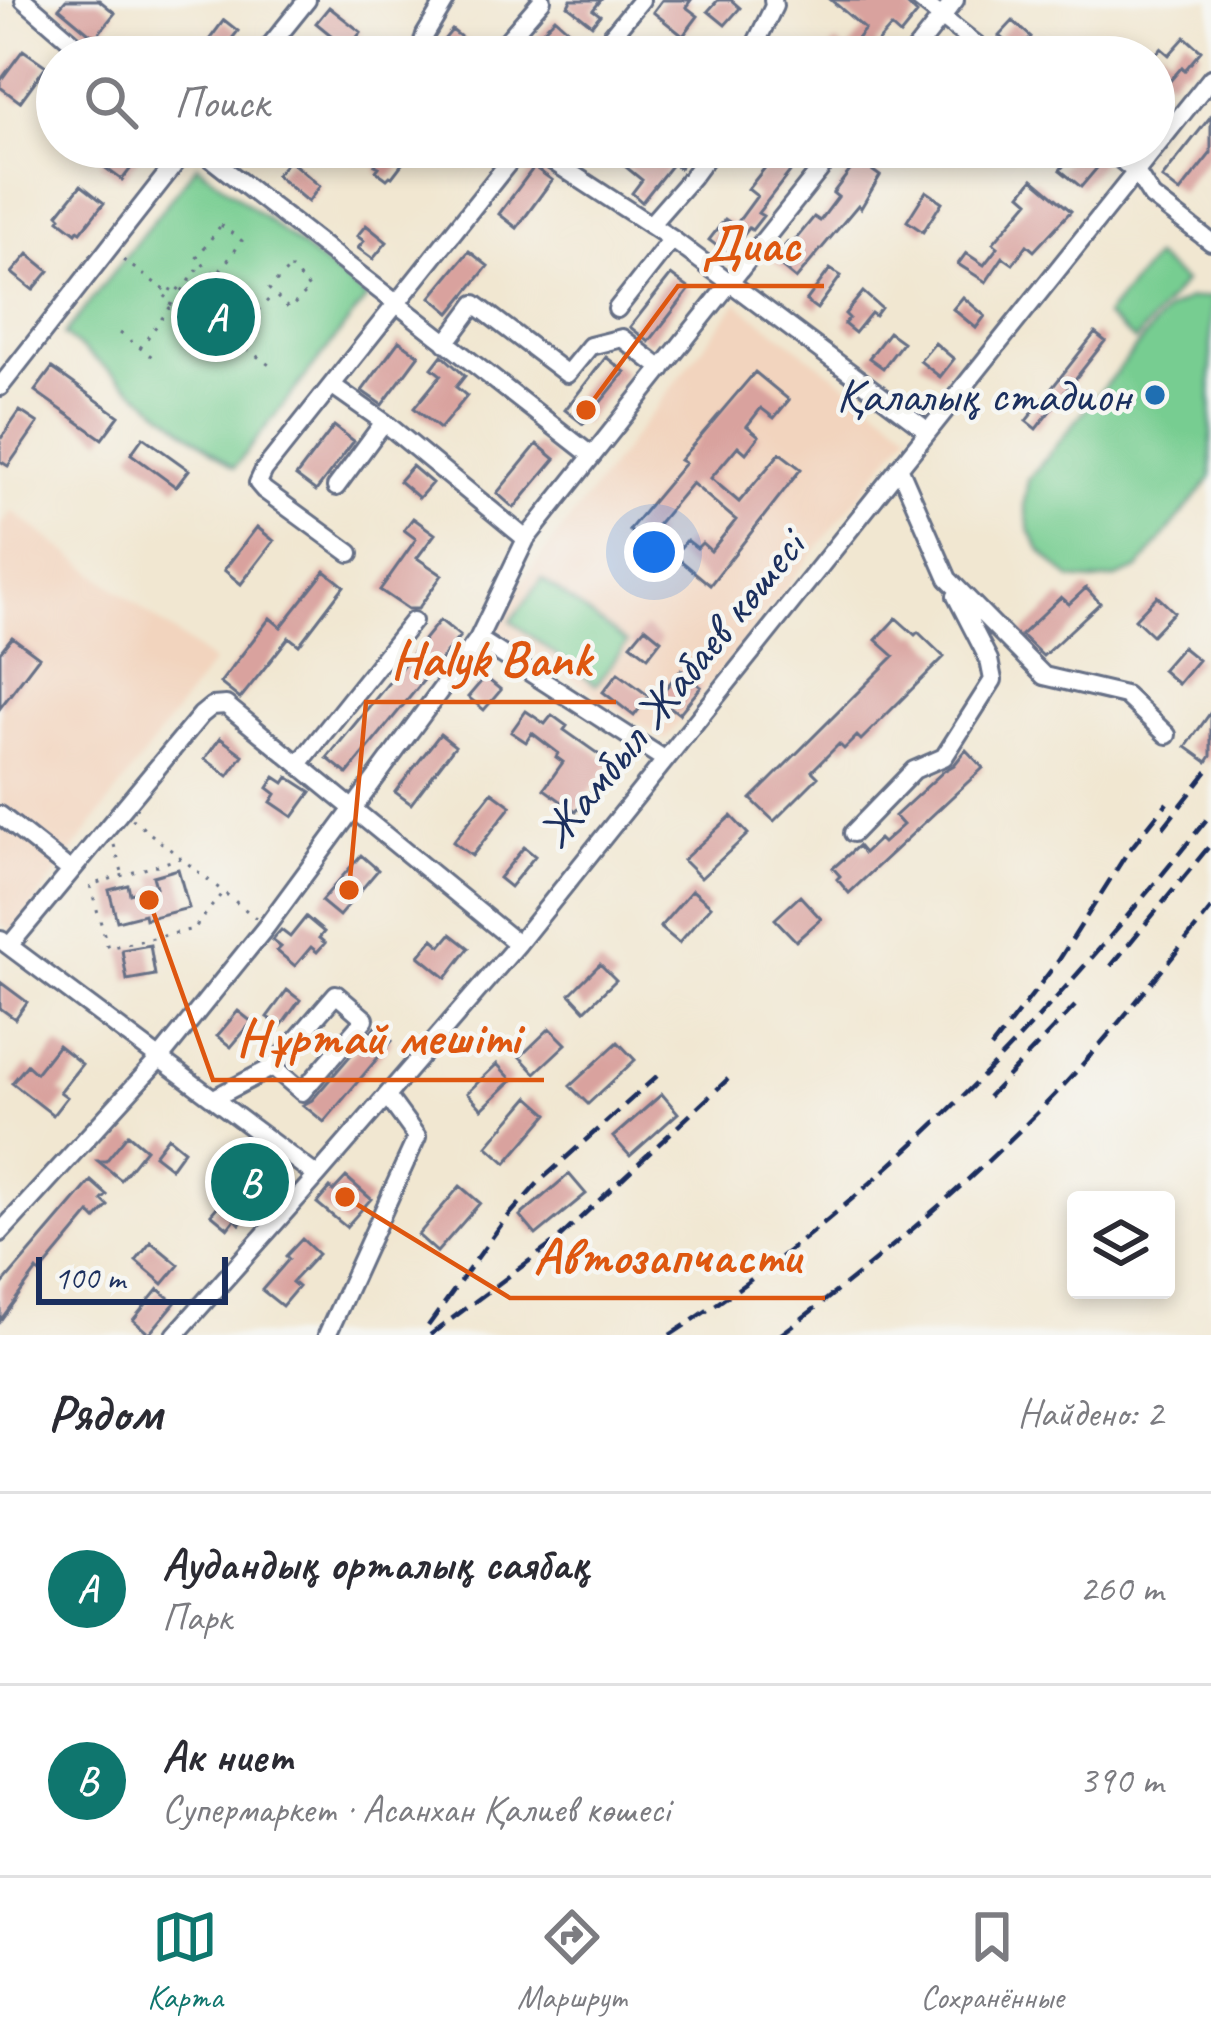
<!DOCTYPE html>
<html lang="ru">
<head>
<meta charset="utf-8">
<style>
	:root { --surface:#fff; --page:#f2f2f3; --text:#2b2b33; --muted:#7c7c81; --line:#e1e1e2; --accent:#0f766e }
	body { margin:0; font-family:Caveat,sans-serif; background:var(--page); color:var(--text) }
	.controls { position:absolute; right:36px; bottom:36px; display:grid; overflow:hidden; border-radius:12px; box-shadow:0 6px 18px #0003 }
	.controls button { width:108px; height:108px; display:grid; place-items:center; padding:0; border:0; border-bottom:3px solid var(--line); background:var(--surface); color:var(--text); font:60px sans-serif }
	.scale { position:absolute; left:36px; bottom:30px; width:192px; box-sizing:border-box; padding-left:12px; border:6px solid #1b2f5e; border-top:0; font-size:33px; line-height:42px; white-space:nowrap; color:#1b2f5e; -webkit-text-stroke:9px #f6f6f2; paint-order:stroke }
	.you { position:absolute; left:654px; top:552px; width:42px; height:42px; margin:-30px; border:9px solid #fff; border-radius:50%; background:#1a73e8; box-shadow:0 0 0 18px #1a73e833 }
	.badge { display:grid; place-items:center; width:78px; height:78px; border-radius:50%; background:var(--accent); color:#fff; font-size:39px; font-weight:700 }
	.pin { position:absolute; translate:-50% -50%; border:6px solid #fff; box-shadow:0 3px 12px #0006 }
	.list { margin:0; padding:0; list-style:none }
	h2 { display:flex; justify-content:space-between; align-items:center; height:156px; margin:0; padding:0 48px; font-size:51px }
	h2 small { font-size:39px; font-weight:400; color:var(--muted) }
	.list li { display:grid; grid-template-columns:78px 1fr auto; gap:36px; align-items:center; box-sizing:border-box; height:192px; padding:0 48px; border-top:3px solid var(--line) }
	.list b { display:block; font-size:45px; white-space:nowrap }
	.list p { margin:0; font-size:39px; white-space:nowrap; color:var(--muted) }
	.list em { font-size:39px; font-style:normal; color:var(--muted) }
	.icon { flex:none; width:66px; height:66px; fill:none; stroke:currentColor; stroke-width:2; stroke-linecap:round; stroke-linejoin:round }
	.map { position:relative; flex:none; width:1211px; height:1335px; overflow:hidden }
	.search { position:absolute; background:var(--surface); box-shadow:0 6px 18px #0003; left:36px; right:36px; top:36px; height:132px; display:flex; align-items:center; gap:30px; box-sizing:border-box; padding:0 42px; border-radius:66px; color:var(--muted); font-size:45px }
	.sheet { height:540px; background:var(--surface) }
	nav { display:flex; justify-content:space-around; align-items:center; box-sizing:border-box; height:168px; border-top:3px solid var(--line); background:var(--surface); font-size:33px; color:var(--muted) }
	nav a { display:grid; justify-items:center; gap:6px }
	nav .on { color:var(--accent) }
	.map>svg:first-child { display:block }
</style>
</head>
<body>
<div class="map">
<svg width="1211" height="1335" viewBox="0 0 1211 1335">
	<rect width="100%" height="100%" fill="#f6f6f2"/>
	<filter id="ink" filterUnits="userSpaceOnUse"><feTurbulence type="fractalNoise" baseFrequency=".00833" numOctaves="2"/><feDisplacementMap in="SourceGraphic" scale="24" xChannelSelector="R" yChannelSelector="G"/><feConvolveMatrix kernelMatrix="1 2 1 2 8 2 1 2 1" color-interpolation-filters="sRGB"/></filter>
	<filter id="wash" filterUnits="userSpaceOnUse"><feTurbulence type="fractalNoise" baseFrequency=".004" numOctaves="4" result="noise"/><feDisplacementMap in="SourceGraphic" scale="48" xChannelSelector="R" yChannelSelector="G"/><feGaussianBlur stdDeviation="2.7" result="paint"/><feColorMatrix in="noise" values="0 0 0 0 0 0 0 0 0 0 0 0 0 0 0 0 0 1.4 0 .05"/><feComposite in="paint" operator="in"/></filter>
	<g filter="url(#wash)">
		<rect width="100%" height="100%" fill="#f1e7d1"/>
		<path fill="#f2d4be" d="M 737,303 L 910,431 L 665,740 L 489,624 Z
			M 12,511 L 213,662 L 13,932 L 0,923 L 0,526 Z"/>
		<path fill="#77cd91" stroke="#497e78" stroke-width="3" d="M 197,165 L 367,298 L 234,468 L 64,335 Z
			M 1154,257 L 1184,282 L 1135,341 L 1105,316 Z
			M 1211,297 L 1211,478 L 1138,569 L 1116,578 L 1093,581 L 1071,579 L 1041,551 L 1030,532 L 1024,504 L 1028,480 L 1166,311 L 1188,299 Z
			M 542,579 L 627,643 L 596,685 L 511,621 Z"/>
		<g id="blocks">
			<path fill="#d9a29e" d="M 66,0 L 99,0 L 115,13 L 95,38 L 59,8 Z
				M 571,0 L 601,0 L 593,10 L 600,15 L 592,25 L 568,6 Z
				M 662,0 L 691,0 L 686,7 L 698,16 L 683,36 L 653,12 Z
				M 718,0 L 731,0 L 740,8 L 725,25 L 708,11 Z
				M 831,0 L 903,0 L 917,14 L 900,35 L 891,27 L 875,45 L 890,57 L 837,57 L 829,50 L 836,42 L 847,51 L 865,29 Z
				M 329,7 L 361,32 L 348,49 L 316,23 Z
				M 555,18 L 582,42 L 564,57 L 532,57 L 524,50 Z
				M 224,20 L 238,31 L 219,55 L 206,44 Z
				M 1013,21 L 1031,37 L 1018,52 L 999,36 Z
				M 452,30 L 481,53 L 481,57 L 442,57 L 445,52 L 438,47 Z
				M 1185,37 L 1201,51 L 1185,70 L 1182,67 L 1170,81 L 1154,68 L 1154,56 L 1161,48 L 1169,55 Z
				M 23,50 L 46,66 L 20,102 L 0,87 L 0,81 Z
				M 1211,116 L 1211,153 L 1180,192 L 1162,178 Z
				M 112,147 L 138,147 L 144,151 L 122,180 L 100,164 Z
				M 389,147 L 415,147 L 392,177 L 390,176 L 387,179 L 376,171 L 379,167 L 375,165 Z
				M 660,147 L 695,147 L 679,168 L 673,163 L 642,202 L 632,193 L 642,180 L 621,163 L 630,151 L 647,164 Z
				M 777,147 L 809,147 L 758,213 L 763,216 L 752,230 L 749,228 L 729,255 L 709,240 L 725,219 L 735,226 L 757,196 L 748,189 L 775,155 L 772,153 Z
				M 1079,147 L 1084,147 L 1102,162 L 1081,187 L 1060,170 Z
				M 289,160 L 320,186 L 308,202 L 276,175 Z
				M 858,160 L 880,176 L 861,208 L 858,205 L 796,279 L 773,260 L 788,242 L 791,245 L 814,217 L 820,221 L 838,197 L 833,193 Z
				M 534,167 L 552,180 L 517,228 L 499,214 Z
				M 1033,179 L 1071,211 L 1034,251 L 1027,245 L 1013,264 L 1003,257 L 986,282 L 958,264 L 966,253 L 984,265 L 998,247 L 993,243 L 1029,201 L 1021,194 Z
				M 81,185 L 104,203 L 81,232 L 78,230 L 76,233 L 59,220 L 61,217 L 58,214 Z
				M 926,191 L 942,202 L 923,232 L 907,221 Z
				M 366,225 L 387,242 L 373,259 L 358,248 L 364,241 L 357,236 Z
				M 469,251 L 488,266 L 450,313 L 431,297 Z
				M 28,254 L 49,271 L 33,290 L 12,273 Z
				M 830,269 L 841,276 L 817,309 L 806,301 Z
				M 671,275 L 690,289 L 649,342 L 630,327 Z
				M 863,292 L 881,308 L 875,316 L 871,313 L 855,333 L 844,324 L 849,318 L 845,314 Z
				M 963,297 L 985,316 L 976,328 L 953,309 Z
				M 889,332 L 903,342 L 883,368 L 869,358 Z
				M 1095,333 L 1105,341 L 1036,429 L 1026,421 Z
				M 399,341 L 419,355 L 382,405 L 362,391 Z
				M 935,343 L 954,359 L 940,377 L 920,361 Z
				M 442,355 L 465,376 L 456,387 L 467,396 L 440,429 L 414,408 L 441,375 L 432,368 Z
				M 606,357 L 625,372 L 583,424 L 565,410 Z
				M 52,368 L 119,416 L 102,439 L 35,391 Z
				M 755,372 L 789,400 L 774,418 L 761,408 L 747,426 L 759,436 L 746,453 L 738,446 L 711,478 L 739,502 L 780,453 L 801,469 L 710,585 L 674,555 L 687,540 L 697,548 L 702,543 L 711,551 L 736,520 L 692,483 L 653,530 L 658,534 L 648,546 L 629,530 L 685,463 L 680,460 Z
				M 20,411 L 38,423 L 8,466 L 0,461 L 0,440 Z
				M 334,426 L 354,441 L 316,491 L 296,476 Z
				M 143,437 L 189,470 L 176,487 L 131,454 Z
				M 537,444 L 555,459 L 514,508 L 497,493 Z
				M 412,466 L 432,483 L 419,498 L 399,481 Z
				M 413,518 L 435,534 L 417,558 L 442,575 L 418,609 L 408,609 L 380,590 L 416,539 L 404,530 Z
				M 257,527 L 274,541 L 241,584 L 224,570 Z
				M 325,571 L 344,586 L 299,645 L 289,637 L 240,699 L 220,683 L 270,618 L 281,627 Z
				M 1086,588 L 1100,603 L 1043,656 L 1021,635 L 1061,597 L 1069,604 Z
				M 1157,596 L 1174,612 L 1152,635 L 1135,619 Z
				M 896,618 L 915,635 L 918,632 L 944,657 L 861,740 L 857,736 L 844,749 L 839,744 L 812,771 L 818,777 L 774,821 L 751,799 L 894,656 L 876,640 Z
				M 440,620 L 460,636 L 347,774 L 327,758 Z
				M 645,627 L 661,640 L 648,657 L 631,644 Z
				M 12,637 L 39,657 L 0,708 L 0,652 Z
				M 1182,647 L 1198,660 L 1178,684 L 1162,670 Z
				M 681,670 L 701,687 L 679,714 L 658,697 Z
				M 618,673 L 649,696 L 634,716 L 603,692 Z
				M 485,677 L 501,690 L 484,710 L 468,697 Z
				M 526,711 L 545,724 L 552,715 L 567,726 L 564,730 L 611,763 L 576,812 L 544,789 L 563,762 L 556,757 L 558,753 L 532,733 L 526,742 L 511,732 Z
				M 1211,712 L 1211,756 L 1207,762 L 1186,747 Z
				M 440,734 L 455,746 L 411,804 L 395,792 Z
				M 220,738 L 243,755 L 228,776 L 205,759 Z
				M 966,750 L 983,768 L 849,893 L 837,879 L 840,876 L 833,868 L 858,846 L 864,853 L 879,839 L 883,843 L 903,825 L 895,816 L 944,771 L 954,765 Z
				M 275,777 L 284,783 L 288,777 L 311,792 L 293,817 L 271,802 L 276,794 L 268,788 Z
				M 492,792 L 511,806 L 472,856 L 453,842 Z
				M 731,816 L 748,834 L 701,878 L 683,860 Z
				M 524,847 L 535,856 L 510,887 L 499,878 Z
				M 361,855 L 378,870 L 339,916 L 321,901 Z
				M 178,869 L 189,908 L 145,919 L 144,914 L 117,921 L 109,890 L 128,885 L 130,894 L 156,887 L 153,876 Z
				M 692,890 L 711,906 L 679,943 L 660,927 Z
				M 800,896 L 821,919 L 796,941 L 775,919 Z
				M 306,917 L 324,932 L 319,938 L 325,943 L 317,952 L 311,947 L 295,966 L 277,951 L 281,947 L 272,940 L 281,930 L 290,937 Z
				M 451,934 L 469,948 L 446,978 L 419,956 L 433,939 L 441,946 Z
				M 150,945 L 155,975 L 127,980 L 122,950 Z
				M 600,964 L 616,980 L 585,1010 L 570,994 Z
				M 0,982 L 27,1002 L 15,1019 L 0,1008 Z
				M 287,990 L 300,1000 L 281,1026 L 267,1017 Z
				M 238,1011 L 252,1022 L 231,1047 L 217,1036 Z
				M 375,1027 L 392,1041 L 324,1122 L 303,1105 L 312,1100 Z
				M 550,1028 L 566,1044 L 535,1073 L 520,1057 Z
				M 618,1042 L 635,1060 L 588,1104 L 570,1086 Z
				M 58,1045 L 82,1064 L 60,1092 L 67,1097 L 53,1115 L 12,1083 L 27,1065 L 36,1073 Z
				M 497,1064 L 512,1080 L 482,1109 L 467,1093 Z
				M 662,1094 L 678,1113 L 630,1156 L 613,1137 Z
				M 529,1097 L 548,1114 L 506,1163 L 487,1146 Z
				M 128,1134 L 146,1149 L 121,1180 L 98,1161 L 106,1161 Z
				M 168,1137 L 184,1150 L 171,1168 L 154,1155 Z
				M 230,1150 L 283,1195 L 262,1218 L 252,1210 L 240,1224 L 235,1219 L 228,1228 L 211,1214 L 234,1187 L 214,1170 Z
				M 569,1174 L 586,1194 L 536,1235 L 520,1216 Z
				M 346,1177 L 371,1199 L 346,1227 L 317,1203 L 330,1188 L 333,1191 Z
				M 91,1181 L 107,1195 L 102,1200 L 108,1206 L 96,1219 L 90,1213 L 40,1273 L 37,1270 L 0,1321 L 0,1287 Z
				M 460,1186 L 480,1203 L 437,1252 L 418,1235 Z
				M 302,1239 L 318,1254 L 292,1282 L 298,1287 L 282,1306 L 262,1290 L 289,1259 L 286,1256 Z
				M 151,1242 L 179,1265 L 163,1284 L 136,1261 Z
				M 158,1289 L 175,1303 L 149,1334 L 133,1320 Z"/>
		</g>
	</g>
	<g filter="url(#ink)">
		<use href="#blocks" fill-opacity="0" stroke="#666f86" stroke-width="3"/>
		<g fill="none" stroke-linecap="round" stroke-linejoin="round">
			<defs>
				<path id="minor" d="M 24,0 L 90,57
					M 920,0 L 992,57
					M 261,57 L 307,0
					M 430,57 L 421,48 L 425,35 L 446,0
					M 493,57 L 542,0
					M 594,57 L 641,0
					M 749,57 L 774,6 L 773,0
					M 910,57 L 955,0
					M 196,147 L 592,456
					M 531,147 L 672,239 L 928,431
					M 1105,147 L 1136,172 L 1152,197 L 1211,242
					M 650,225 L 692,177 L 714,147
					M 617,309 L 672,239
					M 446,343 L 475,304 L 567,374 L 590,346 L 622,338 L 662,369
					M 333,386 L 384,422 L 526,539
					M 0,387 L 188,147
					M 899,467 L 948,579 L 1044,676 L 1125,695 L 1167,735
					M 336,487 L 384,422
					M 350,553 L 264,490 L 258,483 L 264,470 L 521,147
					M 478,639 L 664,759
					M 299,764 L 413,621
					M 0,815 L 71,871
					M 853,833 L 914,770 L 944,757 L 993,680 L 989,660 L 956,596
					M 1,940 L 317,1176
					M 9,946 L 201,715 L 212,706 L 226,705 L 518,944
					M 214,1098 L 273,1067 L 336,994 L 365,1019 L 302,1092 L 273,1067
					M 0,1233 L 160,1058 L 266,927 L 478,639 L 526,539 L 838,147
					M 175,1335 L 317,1176 L 518,944 L 1211,78
					M 327,1335 L 417,1137 L 387,1096"/>
			</defs>
			<use href="#minor" stroke="#666f86" stroke-width="22"/>
			<path stroke="#666f86" stroke-width="3" stroke-dasharray="3 9" stroke-linecap="butt" d="M 221,225 L 242,241 L 217,275 L 196,259 Z
				M 123,260 L 169,293 L 164,299 L 178,309 L 183,303 L 272,367
				M 290,268 L 310,289 L 289,309 L 269,289 Z
				M 170,291 L 173,285 L 188,296 L 183,302
				M 182,291 L 201,265
				M 120,333 L 158,361
				M 233,337 L 272,296
				M 140,348 L 171,306
				M 132,819 L 256,918
				M 114,845 L 123,875
				M 181,858 L 90,885 L 108,948 L 194,929 L 223,892"/>
			<use href="#minor" stroke="#fff" stroke-width="16"/>
			<path stroke="#1b2f5e" stroke-width="4.5" stroke-dasharray="18 9" stroke-linecap="butt" d="M 1163,828 L 1211,767
				M 1111,966 L 1211,844
				M 991,1048 L 1059,960 L 1127,853 L 1167,803
				M 988,1097 L 1075,1006
				M 428,1326 L 504,1221 L 539,1182 L 657,1076
				M 430,1335 L 556,1241 L 728,1079
				M 670,1335 C 883,1199 1054,1011 1211,814
				M 780,1335 C 880,1260 977,1177 1063,1086 C 1115,1029 1163,969 1211,909"/>
		</g>
	</g>
	<circle fill="#1f6fb2" stroke="#f6f6f2" stroke-width="4.5" cx="1155" cy="395" r="12"/>
	<g text-anchor="middle" dominant-baseline="central" stroke-width="9" stroke-linejoin="round" paint-order="stroke">
		<g font-size="48" fill="#1b2f5e" stroke="#f6f6f2" text-anchor="end">
			<text x="1131" y="395">Қалалық стадион</text>
		</g>
		<g font-size="48" fill="#1b2f5e" stroke="#f6f6f2">
			<text transform="translate(671 689) rotate(-51)">Жамбыл Жабаев көшесі</text>
		</g>
	</g>
	<path fill="none" stroke="#de5710" stroke-width="4.5" d="M586 410L678 286H824M349 890L366 702H616M149 900L213 1080H544M345 1197L510 1298H825"/>
	<g fill="#de5710" stroke="#f6f6f2" stroke-width="4.5">
		<circle cx="586" cy="410" r="12"/>
		<circle cx="349" cy="890" r="12"/>
		<circle cx="149" cy="900" r="12"/>
		<circle cx="345" cy="1197" r="12"/>
	</g>
	<g font-size="51" text-anchor="middle" font-weight="bold" fill="#de5710" stroke="#f6f6f2" stroke-width="9" stroke-linejoin="round" paint-order="stroke">
		<text x="751" y="261">Диас</text>
		<text x="491" y="676">Halyk Bank</text>
		<text x="378" y="1054">Нұртай мешіті</text>
		<text x="667" y="1273">Автозапчасти</text>
	</g>
</svg>
<div class="controls">
<button><svg class="icon" aria-label="layers" viewBox="0 0 24 24"><path d="M12 4l9 5-9 5-9-5zM3 14l9 5 9-5"/></svg></button>
</div>
<div class="scale">100 m</div>
<div class="you"></div>
<div class="pin badge" style="left:216px;top:317px">A</div>
<div class="pin badge" style="left:250px;top:1182px">B</div>
<div class="search"><svg class="icon" aria-label="search" viewBox="0 0 24 24"><circle cx="10" cy="10" r="6"/><path d="M15 15l6 6"/></svg>Поиск</div>
</div>
<section class="sheet">
<h2>Рядом<small>Найдено: 2</small></h2>
<ul class="list">
<li><span class="badge">A</span><div><b>Аудандық орталық саябақ</b><p>Парк</p></div><em>260 m</em></li>
<li><span class="badge">B</span><div><b>Ак ниет</b><p>Супермаркет · Асанхан Қалиев көшесі</p></div><em>390 m</em></li>
</ul>
</section>
<nav>
<a class="on"><svg class="icon" aria-label="map" viewBox="0 0 24 24"><path d="M3 6l6-2 6 2 6-2v14l-6 2-6-2-6 2zM9 4v14M15 6v14"/></svg>Карта</a>
<a><svg class="icon" aria-label="directions" viewBox="0 0 24 24"><path d="M12 3l9 9-9 9-9-9zM9 14v-3h6M13 9l2 2-2 2"/></svg>Маршрут</a>
<a><svg class="icon" aria-label="saved" viewBox="0 0 24 24"><path d="M7 4h10v16l-5-4-5 4z"/></svg>Сохранённые</a>
</nav>
</body>
</html>
